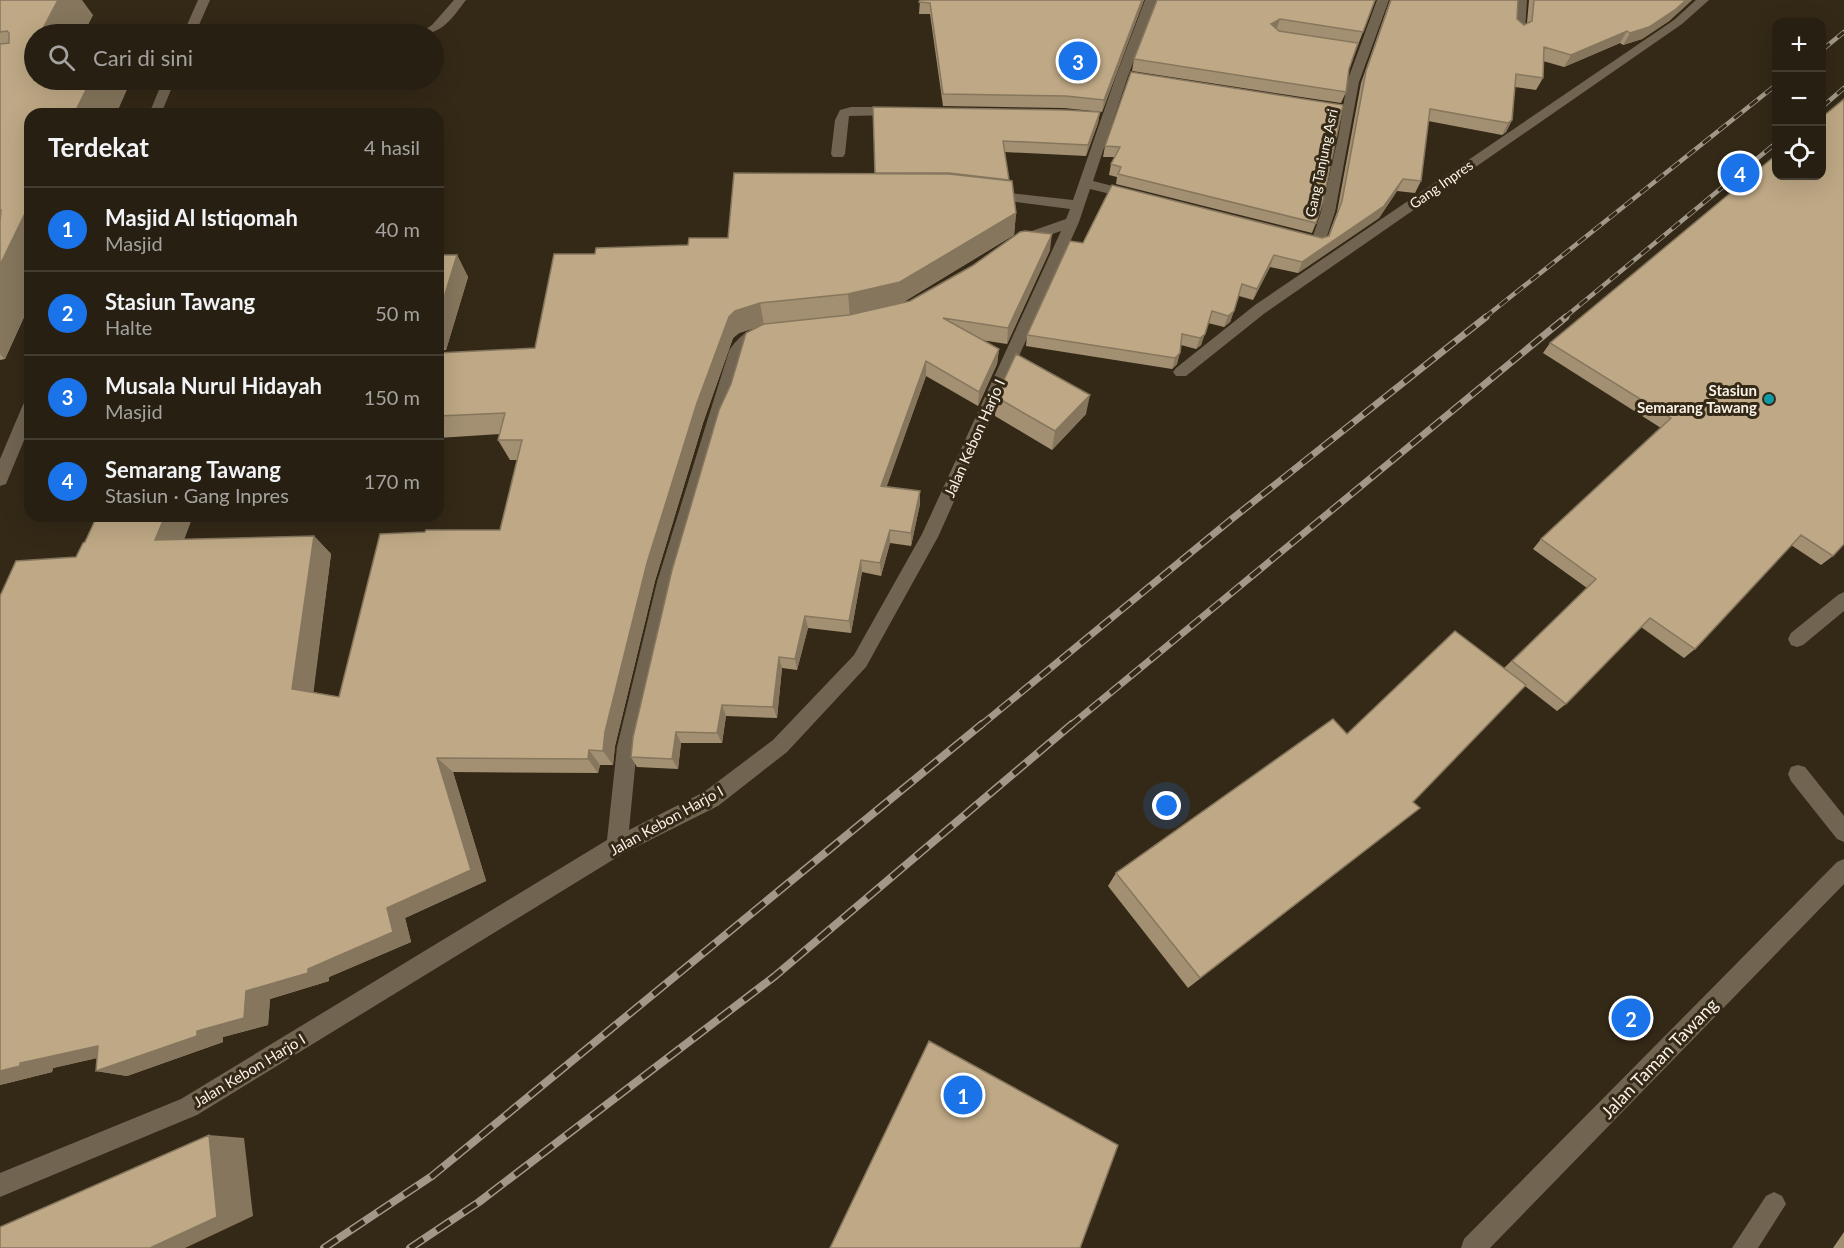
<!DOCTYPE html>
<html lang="id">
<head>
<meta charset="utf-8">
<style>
	:root { --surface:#271f11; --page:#332c1f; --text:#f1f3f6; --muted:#a4a29f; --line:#433d31; --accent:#1a73e8 }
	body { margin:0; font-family:Lato,sans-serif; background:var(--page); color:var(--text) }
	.controls { position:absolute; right:18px; top:18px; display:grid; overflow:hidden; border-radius:12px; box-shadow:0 6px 24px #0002 }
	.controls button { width:54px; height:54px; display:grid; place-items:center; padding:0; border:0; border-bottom:2px solid var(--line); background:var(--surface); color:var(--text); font:30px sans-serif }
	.you { position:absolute; left:1167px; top:806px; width:21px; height:21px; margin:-15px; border:4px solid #fff; border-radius:50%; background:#1a73e8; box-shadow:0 0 0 9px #1a73e833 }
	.badge { display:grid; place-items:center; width:39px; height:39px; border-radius:50%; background:var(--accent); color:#fff; font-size:20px; font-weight:700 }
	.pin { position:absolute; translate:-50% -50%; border:3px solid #fff; box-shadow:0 2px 6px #0006 }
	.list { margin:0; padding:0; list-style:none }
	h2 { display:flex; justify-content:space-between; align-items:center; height:78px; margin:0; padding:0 24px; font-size:26px }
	h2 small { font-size:20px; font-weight:400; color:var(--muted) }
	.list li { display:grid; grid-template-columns:39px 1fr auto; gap:18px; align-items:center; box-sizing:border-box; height:84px; padding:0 24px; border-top:2px solid var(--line) }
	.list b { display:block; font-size:22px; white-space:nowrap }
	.list p { margin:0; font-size:20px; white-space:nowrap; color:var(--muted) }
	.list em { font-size:20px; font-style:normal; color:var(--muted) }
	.icon { flex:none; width:33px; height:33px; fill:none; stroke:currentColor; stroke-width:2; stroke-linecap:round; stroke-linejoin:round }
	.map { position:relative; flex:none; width:1844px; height:1248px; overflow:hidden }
	.search { position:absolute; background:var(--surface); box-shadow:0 6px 24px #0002; left:24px; top:24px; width:420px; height:66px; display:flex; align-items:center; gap:15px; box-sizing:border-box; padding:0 21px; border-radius:33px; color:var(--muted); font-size:22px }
	.panel { position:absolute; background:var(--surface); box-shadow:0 6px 24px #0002; left:24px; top:108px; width:420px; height:414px; border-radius:18px }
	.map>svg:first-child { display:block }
</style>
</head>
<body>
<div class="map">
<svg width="1844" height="1248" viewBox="0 0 1844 1248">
	<rect width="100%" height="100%" fill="#342917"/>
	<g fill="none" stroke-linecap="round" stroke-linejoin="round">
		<path fill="#716451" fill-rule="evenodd" d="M 454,0 L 466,0 C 452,18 443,34 419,34 L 432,25 Z
			M 1844,592 L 1844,611 L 1803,645 L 1797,647 L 1791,645 L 1788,639 L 1791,633 L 1838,595 Z
			M 1798,765 L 1805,767 L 1844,816 L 1844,842 L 1837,839 L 1791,781 L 1788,774 L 1791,767 Z
			M 1844,859 L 1844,884 L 1490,1248 L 1461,1248 L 1464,1239 L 1837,862 Z
			M 1774,1192 L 1782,1196 L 1786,1204 L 1758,1248 L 1732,1248 L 1766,1196 Z"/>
		<path fill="#716451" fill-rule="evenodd" d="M 1145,0 L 1157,0 L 1128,76 L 1093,181 L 1136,192 L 1138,195 L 1131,199 L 1090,189 L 1079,222 L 938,537 L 866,667 L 787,752 L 718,806 L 624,853 L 197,1115 L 0,1197 L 0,1173 L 181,1099 L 607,840 L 617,747 L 657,582 L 729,351 C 737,338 753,323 770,328 L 772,332 L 770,336 L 750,343 L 744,352 L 675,582 L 637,747 L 629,830 L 704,792 L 773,740 L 854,655 L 922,534 L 1061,231 L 1017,246 L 1010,241 L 1012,238 L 1066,219 L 1070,209 L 992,199 L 985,195 L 992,191 L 1073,200 L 1116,76 Z
			M 1377,0 L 1389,0 L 1359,82 L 1335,212 L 1325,242 L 1318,247 L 1296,241 L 1294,238 L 1296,235 L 1313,236 L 1321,212 L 1339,133 L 1347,82 Z
			M 1515,0 L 1527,0 L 1525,31 L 1519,35 L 1513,31 Z
			M 1696,0 L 1709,0 L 1682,24 L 1265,313 L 1186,376 L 1176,376 L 1173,372 L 1176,368 L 1255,305 L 1674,20 Z
			M 851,107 L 898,107 L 904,111 L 898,115 L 849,116 L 845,154 L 843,157 L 833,157 L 831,154 L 835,120 L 840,110 Z"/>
		<path fill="#716451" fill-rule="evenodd" d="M 198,0 L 210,0 L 195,34 L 183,34 Z
			M 163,80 L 175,80 L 161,114 L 149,114 Z
			M 30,401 L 30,426 L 8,479 L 6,484 L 0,486 L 0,459 L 22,407 L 24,403 Z"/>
		<defs>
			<path id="rail-far2" d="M 1822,50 L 1844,32
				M 1822,107 L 1844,88
				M 1484,318 L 1776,85
				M 1564,318 L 1776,143"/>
			<path id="rail-far1" d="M 980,726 L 1233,518 L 1486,317
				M 1070,726 L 1566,317"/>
			<path id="rail" d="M 324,1248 L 432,1176 L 982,724
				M 410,1248 L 479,1202 L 775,976 L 1072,724"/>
		</defs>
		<use href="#rail-far2" stroke="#a19889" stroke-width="4.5"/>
		<use href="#rail-far1" stroke="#a19889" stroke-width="7"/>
		<use href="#rail" stroke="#a19889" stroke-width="8"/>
		<use href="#rail-far2" stroke="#342917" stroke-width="3" stroke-dasharray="10" stroke-linecap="butt"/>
		<use href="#rail-far1" stroke="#342917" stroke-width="4.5" stroke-dasharray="13" stroke-linecap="butt"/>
		<use href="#rail" stroke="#342917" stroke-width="5" stroke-dasharray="16" stroke-linecap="butt"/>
	</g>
	<path fill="#a39072" d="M 0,0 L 93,15 L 83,34 L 34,34 L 131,80 L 116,114 L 30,114 L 30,304 L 5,359 L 0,360 Z
		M 920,0 L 1144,0 L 1102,112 L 1064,108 L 943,106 L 930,14 L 919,14 Z
		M 1157,0 L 1375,0 L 1349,69 L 1346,92 L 1341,103 L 1132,71 L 1134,59 Z
		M 1390,0 L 1517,19 L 1524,25 L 1527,23 L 1529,0 L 1692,0 L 1669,21 L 1642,39 L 1623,45 L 1620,43 L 1564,67 L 1543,61 L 1543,78 L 1536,90 L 1515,87 L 1512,120 L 1506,132 L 1502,135 L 1428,121 L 1421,181 L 1415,193 L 1397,191 L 1379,218 L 1298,273 L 1270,267 L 1253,300 L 1239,296 L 1230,322 L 1224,327 L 1208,323 L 1201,345 L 1196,349 L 1181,345 L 1177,364 L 1172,369 L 1026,346 L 1027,335 L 1083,243 L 1322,238 L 1328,236 L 1337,212 L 1361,83 Z
		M 1131,72 L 1316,223 L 1312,233 L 1116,184 L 1117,177 L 1109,175 L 1111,164 L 1115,157 L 1103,157 L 1105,146 Z
		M 1100,112 L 1098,123 L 1086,156 L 1005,152 L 1008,181 L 1016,213 L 1014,235 L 902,303 L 910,301 L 1050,250 L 1007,344 L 981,340 L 999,349 L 997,364 L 978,406 L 926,376 L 886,487 L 920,491 L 920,504 L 911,546 L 890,543 L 881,576 L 862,572 L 851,633 L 808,628 L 797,670 L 782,668 L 777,718 L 726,716 L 722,743 L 681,743 L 678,769 L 637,767 L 631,757 L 758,327 L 739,333 L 733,338 L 703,423 L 655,581 L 615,746 L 613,765 L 600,765 L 598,773 L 453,772 L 486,881 L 405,918 L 411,942 L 329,977 L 329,981 L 270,999 L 268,1025 L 223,1037 L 223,1042 L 127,1076 L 96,1071 L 97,1058 L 53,1068 L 52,1072 L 0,1085 L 0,596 L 76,557 L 85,542 L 314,536 L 331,554 L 313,692 L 339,697 L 500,530 L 517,460 L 510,460 L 498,440 L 500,434 L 438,438 L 438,353 L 535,348 L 595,254 L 688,245 L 728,238 L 875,173 Z
		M 1776,155 L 1833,556 L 1821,565 L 1791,545 L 1695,649 L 1684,658 L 1641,627 L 1566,704 L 1557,711 L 1525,686 L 1413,802 L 1400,824 L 1188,988 L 1108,886 L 1116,873 L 1347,734 L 1504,668 L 1587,588 L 1533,549 L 1541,539 L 1661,428 L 1543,353 L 1550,343 Z
		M 438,255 L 457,255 L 468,277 L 446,350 L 438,350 Z
		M 996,397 L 1086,414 L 1052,450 L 995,416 Z
		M 1844,1232 L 1844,1248 L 1833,1248 Z"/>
	<path fill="#85765d" d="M 58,0 L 82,0 L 93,15 L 83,34 L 40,34 Z
		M 1142,0 L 1144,0 L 1102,112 L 1104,100 Z
		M 1686,0 L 1692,0 L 1669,21 L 1642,39 L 1623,45 L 1630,33 Z
		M 1280,19 L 1276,31 L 1271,24 Z
		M 1627,31 L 1620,43 L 1564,67 L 1571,55 Z
		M 91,80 L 131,80 L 116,114 L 74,114 Z
		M 1100,112 L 1098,123 L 1086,156 L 1088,145 Z
		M 1512,120 L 1506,132 L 1502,135 L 1508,123 Z
		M 1403,179 L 1397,191 L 1379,218 L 1298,273 L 1302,262 Z
		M 30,203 L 30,304 L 5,359 L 0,354 L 0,265 Z
		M 1016,213 L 1014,235 L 900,304 L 850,316 L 848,294 Z
		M 1052,234 L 1050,250 L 1007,344 L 1008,328 Z
		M 457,255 L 468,277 L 446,350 L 438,336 L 438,317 Z
		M 1274,255 L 1270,267 L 1253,300 L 1257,289 Z
		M 760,303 L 764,325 L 739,333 L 733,338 L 703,423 L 655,581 L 615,746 L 613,765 L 603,751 L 605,732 L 647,563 L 697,403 L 729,317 L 735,311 Z
		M 1234,311 L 1230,322 L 1224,327 L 1228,316 Z
		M 1205,334 L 1201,345 L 1196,349 L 1200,338 Z
		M 999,349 L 997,364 L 978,406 L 979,392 Z
		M 1180,353 L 1177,364 L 1172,369 L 1175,358 Z
		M 926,361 L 926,376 L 882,500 L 881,486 Z
		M 1090,395 L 1086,414 L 1052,450 L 1055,431 Z
		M 920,491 L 920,504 L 911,546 L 911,533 Z
		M 165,516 L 193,516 L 177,559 L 155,540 Z
		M 890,530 L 890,543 L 881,576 L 880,563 Z
		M 314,536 L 331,554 L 312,704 L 292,689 Z
		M 861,560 L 862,572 L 851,633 L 849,621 Z
		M 805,616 L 808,628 L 797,670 L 795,659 Z
		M 779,657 L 782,668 L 777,718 L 773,707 Z
		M 722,705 L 726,716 L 722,743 L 717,733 Z
		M 676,732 L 681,743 L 678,769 L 672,759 Z
		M 589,750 L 600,765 L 598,773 L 588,759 Z
		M 437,758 L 453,772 L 486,881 L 405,918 L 411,942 L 329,977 L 329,981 L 270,999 L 268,1025 L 223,1037 L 223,1042 L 127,1076 L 96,1071 L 246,991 L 308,969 L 387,908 Z
		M 98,1046 L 128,1051 L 53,1068 L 52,1072 L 0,1085 L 0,1071 L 20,1063 Z
		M 209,1135 L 244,1138 L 253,1216 L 185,1248 L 150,1248 Z"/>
	<path fill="#bea885" stroke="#85765d" stroke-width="1.5" d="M 0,0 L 58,0 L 40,34 L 34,34 L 34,80 L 91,80 L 74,114 L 30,114 L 30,203 L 0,265 L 0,222 L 1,210 L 0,209 L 0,44 L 9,43 L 9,33 L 7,31 L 0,32 Z
		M 920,0 L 1142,0 L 1104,100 L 1066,96 L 943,94 L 930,3 L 919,2 Z
		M 1157,0 L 1375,0 L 1363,32 L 1280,19 L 1271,24 L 1279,31 L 1358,43 L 1349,69 L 1346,92 L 1134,59 Z
		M 1391,0 L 1518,0 L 1517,19 L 1524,25 L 1532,21 L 1534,0 L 1686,0 L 1676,9 L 1649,27 L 1630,33 L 1627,31 L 1571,55 L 1544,47 L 1543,78 L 1516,74 L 1512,120 L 1508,123 L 1430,109 L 1421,181 L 1403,179 L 1384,206 L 1302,262 L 1274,255 L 1257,289 L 1242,284 L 1234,311 L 1228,316 L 1212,311 L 1205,334 L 1200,338 L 1182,334 L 1180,353 L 1175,358 L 1027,335 L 1070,241 L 1083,243 L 1112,185 L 1322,238 L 1329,236 L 1342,201 L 1366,71 Z
		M 1131,72 L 1343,105 L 1323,201 L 1316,223 L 1118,174 L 1121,167 L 1111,164 L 1120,147 L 1105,146 Z
		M 1844,99 L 1844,544 L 1833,556 L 1801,535 L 1695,649 L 1650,618 L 1566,704 L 1512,661 L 1596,579 L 1541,539 L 1671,418 L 1550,343 L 1776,155 L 1776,176 L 1821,176 L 1821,118 Z
		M 873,107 L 1065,110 L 1100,112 L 1088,145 L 1003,141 L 1009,180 L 949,173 L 875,173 Z
		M 734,173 L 949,174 L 1012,181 L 1016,213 L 900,282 L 848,294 L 760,303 L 735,311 L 729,317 L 697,403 L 647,563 L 605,732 L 603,751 L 589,750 L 588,759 L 437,758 L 471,870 L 387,908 L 393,932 L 308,969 L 308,973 L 246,991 L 244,1018 L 197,1031 L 197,1036 L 96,1071 L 98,1046 L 20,1063 L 20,1066 L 0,1071 L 0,596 L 16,561 L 76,557 L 83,543 L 85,542 L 97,516 L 165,516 L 155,540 L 314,536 L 292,689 L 339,697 L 380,534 L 425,532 L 426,530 L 500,530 L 522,440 L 498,440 L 505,413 L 438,416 L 438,353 L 535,348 L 554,254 L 595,254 L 596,248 L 688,245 L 689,238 L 728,238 Z
		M 1025,231 L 1052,234 L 1008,328 L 943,318 L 999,349 L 979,392 L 926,361 L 881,486 L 920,491 L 911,533 L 890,530 L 880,563 L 861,560 L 849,621 L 805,616 L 795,659 L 779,657 L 773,707 L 722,705 L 717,733 L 676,732 L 672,759 L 631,757 L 633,737 L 672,570 L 719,410 L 731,384 L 746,333 L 764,324 L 849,315 L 910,301 L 972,266 L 1020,232 Z
		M 438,255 L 457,255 L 438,317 Z
		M 1016,354 L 1090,395 L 1055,431 L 996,397 Z
		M 1455,631 L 1526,685 L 1413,802 L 1420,808 L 1200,978 L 1116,873 L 1333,719 L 1347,734 Z
		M 929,1041 L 1118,1145 L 1080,1248 L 830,1248 Z
		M 209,1135 L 217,1217 L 150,1248 L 0,1248 L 0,1227 Z"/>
	<circle fill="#0f9aa8" stroke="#342917" stroke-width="2" cx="1769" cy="399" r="6"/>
	<g text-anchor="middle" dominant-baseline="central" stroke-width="6" stroke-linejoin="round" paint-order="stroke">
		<g font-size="14" fill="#faf2e7" stroke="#342917">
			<text transform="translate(1321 163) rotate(-78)">Gang Tanjung Asri</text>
			<text transform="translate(1441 184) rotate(-35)">Gang Inpres</text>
		</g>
		<g font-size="15" font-weight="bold" fill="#faf2e7" stroke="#342917" text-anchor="end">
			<text x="1757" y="390">Stasiun<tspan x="1757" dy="17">Semarang Tawang</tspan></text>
		</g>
		<g font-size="15" fill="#faf2e7" stroke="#342917">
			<text transform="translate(974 438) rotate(-66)">Jalan Kebon Harjo I</text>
			<text transform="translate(666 820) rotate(-29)">Jalan Kebon Harjo I</text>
			<text transform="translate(249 1070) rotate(-31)">Jalan Kebon Harjo I</text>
		</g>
		<g font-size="18" fill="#faf2e7" stroke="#342917">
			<text transform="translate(1659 1058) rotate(-46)">Jalan Taman Tawang</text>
		</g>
	</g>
</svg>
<div class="controls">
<button>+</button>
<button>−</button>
<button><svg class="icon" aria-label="locate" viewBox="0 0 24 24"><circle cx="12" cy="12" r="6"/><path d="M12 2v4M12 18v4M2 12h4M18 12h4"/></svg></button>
</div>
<div class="you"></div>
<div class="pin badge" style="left:963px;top:1095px">1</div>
<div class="pin badge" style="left:1631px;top:1018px">2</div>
<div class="pin badge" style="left:1078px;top:61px">3</div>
<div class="pin badge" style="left:1740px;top:173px">4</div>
<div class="search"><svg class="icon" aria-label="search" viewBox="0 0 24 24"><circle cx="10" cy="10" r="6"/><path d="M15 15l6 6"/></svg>Cari di sini</div>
<section class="panel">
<h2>Terdekat<small>4 hasil</small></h2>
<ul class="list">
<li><span class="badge">1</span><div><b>Masjid Al Istiqomah</b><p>Masjid</p></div><em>40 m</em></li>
<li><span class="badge">2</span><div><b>Stasiun Tawang</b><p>Halte</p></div><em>50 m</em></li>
<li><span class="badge">3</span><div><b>Musala Nurul Hidayah</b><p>Masjid</p></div><em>150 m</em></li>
<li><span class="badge">4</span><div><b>Semarang Tawang</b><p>Stasiun · Gang Inpres</p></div><em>170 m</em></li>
</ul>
</section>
</div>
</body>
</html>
